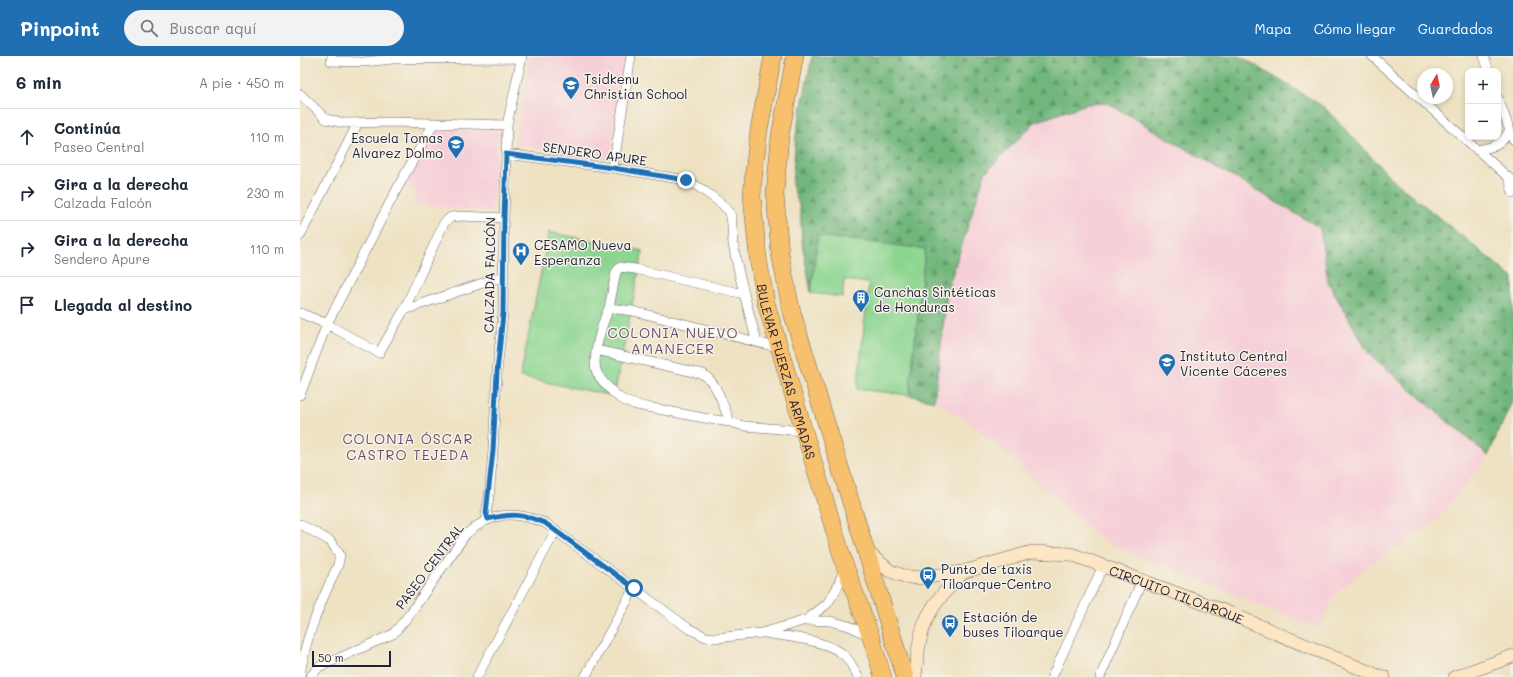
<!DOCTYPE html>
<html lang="es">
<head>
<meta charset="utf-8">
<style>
	:root { --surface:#fff; --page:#f2f2f3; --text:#1f2937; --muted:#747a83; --line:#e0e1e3; --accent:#1f6fb2 }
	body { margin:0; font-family:Mali,sans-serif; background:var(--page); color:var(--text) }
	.controls { position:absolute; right:12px; top:12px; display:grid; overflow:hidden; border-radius:8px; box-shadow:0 2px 6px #0003 }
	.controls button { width:36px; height:36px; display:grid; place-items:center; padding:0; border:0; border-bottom:1px solid var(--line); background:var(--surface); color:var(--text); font:20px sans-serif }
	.compass { position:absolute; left:1117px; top:12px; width:36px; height:36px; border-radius:50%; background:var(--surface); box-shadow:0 2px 6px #0003; rotate:9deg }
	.scale { position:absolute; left:12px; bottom:10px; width:79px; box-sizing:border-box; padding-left:4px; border:2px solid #22223b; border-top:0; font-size:11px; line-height:14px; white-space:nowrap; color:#22223b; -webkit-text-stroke:3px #f7f3e8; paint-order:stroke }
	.stop { position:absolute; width:12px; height:12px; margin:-9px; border:3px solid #1f6fb2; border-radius:50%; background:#fff }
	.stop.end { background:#1f6fb2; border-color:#fff; box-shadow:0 1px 4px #0008 }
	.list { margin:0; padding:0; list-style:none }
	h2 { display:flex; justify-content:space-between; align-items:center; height:52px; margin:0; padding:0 16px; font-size:17px }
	h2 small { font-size:13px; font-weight:400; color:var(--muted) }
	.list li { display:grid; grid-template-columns:26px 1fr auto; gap:12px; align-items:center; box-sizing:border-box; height:56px; padding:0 16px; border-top:1px solid var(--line) }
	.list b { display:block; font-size:15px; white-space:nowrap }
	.list p { margin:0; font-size:13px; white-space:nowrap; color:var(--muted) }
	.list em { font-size:13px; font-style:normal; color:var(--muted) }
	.icon { flex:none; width:22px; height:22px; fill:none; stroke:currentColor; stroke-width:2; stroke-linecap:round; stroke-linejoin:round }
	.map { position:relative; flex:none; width:1213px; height:621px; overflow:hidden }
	header { display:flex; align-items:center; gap:24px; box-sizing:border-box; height:56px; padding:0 20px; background:var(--accent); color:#fff }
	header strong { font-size:19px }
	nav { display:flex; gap:22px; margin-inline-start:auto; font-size:14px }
	.search { width:280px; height:36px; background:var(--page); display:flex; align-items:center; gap:10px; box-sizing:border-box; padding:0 14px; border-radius:22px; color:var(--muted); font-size:15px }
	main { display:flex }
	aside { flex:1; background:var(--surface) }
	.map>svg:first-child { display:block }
</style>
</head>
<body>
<header>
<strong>Pinpoint</strong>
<div class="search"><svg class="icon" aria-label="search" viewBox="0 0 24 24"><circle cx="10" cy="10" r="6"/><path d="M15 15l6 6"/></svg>Buscar aquí</div>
<nav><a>Mapa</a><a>Cómo llegar</a><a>Guardados</a></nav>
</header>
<main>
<aside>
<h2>6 min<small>A pie · 450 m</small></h2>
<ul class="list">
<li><svg class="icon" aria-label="ahead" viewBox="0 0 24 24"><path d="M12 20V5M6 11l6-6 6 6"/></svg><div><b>Continúa</b><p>Paseo Central</p></div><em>110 m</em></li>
<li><svg class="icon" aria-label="right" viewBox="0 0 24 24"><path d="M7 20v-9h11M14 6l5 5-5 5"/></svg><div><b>Gira a la derecha</b><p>Calzada Falcón</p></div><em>230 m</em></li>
<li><svg class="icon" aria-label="right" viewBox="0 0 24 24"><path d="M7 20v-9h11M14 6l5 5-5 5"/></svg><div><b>Gira a la derecha</b><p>Sendero Apure</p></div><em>110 m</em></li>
<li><svg class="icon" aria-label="arrive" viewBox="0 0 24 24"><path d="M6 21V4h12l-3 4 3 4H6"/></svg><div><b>Llegada al destino</b></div></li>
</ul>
</aside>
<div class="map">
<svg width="1213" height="621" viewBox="0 0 1213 621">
	<defs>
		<pattern id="forest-firs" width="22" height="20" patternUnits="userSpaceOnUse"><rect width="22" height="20" fill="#71b67b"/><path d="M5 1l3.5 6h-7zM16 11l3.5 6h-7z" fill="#5c9466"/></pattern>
	</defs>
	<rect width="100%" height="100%" fill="#f7f3e8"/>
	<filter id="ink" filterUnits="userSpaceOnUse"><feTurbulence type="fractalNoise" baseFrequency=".025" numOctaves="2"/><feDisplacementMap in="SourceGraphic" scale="8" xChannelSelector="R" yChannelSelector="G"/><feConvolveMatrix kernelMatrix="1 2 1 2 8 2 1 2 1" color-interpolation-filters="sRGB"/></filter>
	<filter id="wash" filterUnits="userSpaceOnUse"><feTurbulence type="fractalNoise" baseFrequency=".012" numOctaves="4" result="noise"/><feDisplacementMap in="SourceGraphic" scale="16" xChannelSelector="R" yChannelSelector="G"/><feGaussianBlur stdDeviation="0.9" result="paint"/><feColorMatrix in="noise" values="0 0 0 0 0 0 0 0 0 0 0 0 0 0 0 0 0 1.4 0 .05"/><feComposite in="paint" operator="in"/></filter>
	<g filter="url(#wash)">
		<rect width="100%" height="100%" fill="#eee2c3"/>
		<path fill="#f6cfd7" d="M 231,0 L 327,0 L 310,103 L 214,89 Z
			M 808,47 L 1020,172 L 1028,226 L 1069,298 L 1188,400 L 1138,464 L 1062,514 L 1036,537 L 1018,573 L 805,486 L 671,367 L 634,345 L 648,232 L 685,117 L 735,66 L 787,48 Z
			M 134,70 L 199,76 L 192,156 L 113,148 L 116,133 L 100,130 Z"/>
		<path fill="url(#forest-firs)" stroke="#4a6c5b" d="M 512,0 L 940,0 L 1024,51 L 1093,124 L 1213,222 L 1213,343 L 1188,400 L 1069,298 L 1028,226 L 1020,172 L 808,47 L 787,48 L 735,66 L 685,117 L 648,232 L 634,345 L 609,339 L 625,193 L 518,180 L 511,237 L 502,186 L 500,152 L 492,129 L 496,79 Z"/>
		<path fill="#8cd591" stroke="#577c66" d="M 249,176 L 343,195 L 314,340 L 220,321 Z
			M 518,180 L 625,193 L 609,339 L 557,333 L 569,227 L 544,224 L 543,241 L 511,237 Z"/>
	</g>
	<g filter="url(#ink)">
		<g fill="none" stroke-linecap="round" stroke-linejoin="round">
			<defs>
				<path id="street" d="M 32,0 L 31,5 L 63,6 L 93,3 L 221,2
					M 1072,0 L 1209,122 L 1213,124
					M 1184,0 L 1189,15
					M 0,38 L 26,63 L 44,67 L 91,66 L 207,69
					M 1198,42 L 1213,83
					M 1177,94 C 1193,91 1201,90 1209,75
					M 206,98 L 313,112 L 386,124 C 395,128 426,149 430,157 C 433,166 432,178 433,188 C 439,221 448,254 457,286
					M 313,112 L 331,0
					M 1209,122 L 1213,137
					M 0,180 L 58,67
					M 309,252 L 316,216 L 320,211 L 335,213 L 444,238
					M 104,254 L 203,220
					M 0,257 L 27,268 L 79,297 L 104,254 L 144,167 L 151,161 L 161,160 L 204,162
					M 296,294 L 403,318 C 418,328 423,350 430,366 L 444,370 L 504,375
					M 0,339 L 27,268 L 99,129 L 134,67
					M 430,366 C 405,363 382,358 358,353 C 346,351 330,349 320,342 C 313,337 298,322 296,314 C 292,299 303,265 309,252 L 333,255 L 480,292
					M 188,463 L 186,457 L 189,441 L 193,395 L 197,316 L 203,258 L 204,162 L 207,69 L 222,0
					M 0,468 L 30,485 L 40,499 L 38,509 C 22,544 4,582 0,621
					M 506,564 L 527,548 L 536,534 L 545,512
					M 466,577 C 488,581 529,584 545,600 C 551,606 554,614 558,621
					M 10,621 L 19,611 L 93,578 L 109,559 L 166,478 C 192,456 213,454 245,467 L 388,572 L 406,581 L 416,582 L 462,577 L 506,564 L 530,565 L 549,570 L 570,580
					M 177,621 L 256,474
					M 285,621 L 334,532
					M 752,621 L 803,510
					M 800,621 L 842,524"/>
				<g id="secondary">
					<path id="s1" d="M 567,496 L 590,515 L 604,520 L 617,522 L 663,516 L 732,496 L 771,498 L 924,555 L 1078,620 L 1084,621"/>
					<path d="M 615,621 C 617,601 619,578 628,560 C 637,543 650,530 663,516"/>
					<path d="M 1155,621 L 1213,600"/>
				</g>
				<g id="highway">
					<path id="s2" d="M 473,0 L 459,74 L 454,115 L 452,140 L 458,202 L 466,247 L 504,375 L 545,510 L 571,581 L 583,621"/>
					<path d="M 495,0 L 480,80 L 475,138 L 480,198 L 491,253 L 605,621"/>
				</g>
			</defs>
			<use href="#street" stroke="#69656b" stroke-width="10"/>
			<use href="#secondary" stroke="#69656b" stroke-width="14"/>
			<use href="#highway" stroke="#69656b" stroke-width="18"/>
			<use href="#street" stroke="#fff" stroke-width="9"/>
			<use href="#secondary" stroke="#fce6c4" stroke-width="13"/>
			<use href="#highway" stroke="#f7c06c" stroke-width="17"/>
		</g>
	</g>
	<g fill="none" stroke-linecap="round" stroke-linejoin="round" filter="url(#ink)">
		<path stroke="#1f6fb2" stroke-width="5" d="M 334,532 L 245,467 C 223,458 211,457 188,463 L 186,457 L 193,395 L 197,316 L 203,258 L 204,162 L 206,98 L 313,112 L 386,124"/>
	</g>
	<defs>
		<symbol id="school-pin" viewBox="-11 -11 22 30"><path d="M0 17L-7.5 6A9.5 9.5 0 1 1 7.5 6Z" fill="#1f6fb2" stroke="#f7f3e8"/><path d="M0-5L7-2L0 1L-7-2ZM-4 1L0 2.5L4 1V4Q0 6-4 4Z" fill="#fff"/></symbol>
		<symbol id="hospital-pin" viewBox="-11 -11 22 30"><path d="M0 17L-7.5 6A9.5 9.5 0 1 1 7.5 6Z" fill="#1f6fb2" stroke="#f7f3e8"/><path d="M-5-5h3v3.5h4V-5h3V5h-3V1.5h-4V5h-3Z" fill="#fff"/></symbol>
		<symbol id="building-pin" viewBox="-11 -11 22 30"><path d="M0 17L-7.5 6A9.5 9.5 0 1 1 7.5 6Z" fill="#1f6fb2" stroke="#f7f3e8"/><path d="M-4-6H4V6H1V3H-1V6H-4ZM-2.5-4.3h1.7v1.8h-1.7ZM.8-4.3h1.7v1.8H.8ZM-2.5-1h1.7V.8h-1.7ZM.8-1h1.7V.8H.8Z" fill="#fff"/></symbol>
		<symbol id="bus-pin" viewBox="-11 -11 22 30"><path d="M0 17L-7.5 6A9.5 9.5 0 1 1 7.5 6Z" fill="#1f6fb2" stroke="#f7f3e8"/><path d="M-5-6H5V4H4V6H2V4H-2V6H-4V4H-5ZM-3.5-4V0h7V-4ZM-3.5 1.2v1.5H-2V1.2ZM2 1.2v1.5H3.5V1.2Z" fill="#fff"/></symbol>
	</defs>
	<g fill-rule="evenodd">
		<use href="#school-pin" x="261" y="19" width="20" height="27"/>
		<use href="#school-pin" x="146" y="78" width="20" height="27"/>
		<use href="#hospital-pin" x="211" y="185" width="20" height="27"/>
		<use href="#building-pin" x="551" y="232" width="20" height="27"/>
		<use href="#school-pin" x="857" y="296" width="20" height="27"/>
		<use href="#bus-pin" x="618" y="509" width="20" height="27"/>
		<use href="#bus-pin" x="640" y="557" width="20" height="27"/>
	</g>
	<g text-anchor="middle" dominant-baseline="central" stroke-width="3" stroke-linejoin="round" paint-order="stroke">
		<g font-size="13" fill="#22223b" stroke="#f7f3e8" text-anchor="start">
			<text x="284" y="22">Tsidkenu<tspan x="284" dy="15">Christian School</tspan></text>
			<text x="143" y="81" text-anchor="end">Escuela Tomas<tspan x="143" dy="15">Alvarez Dolmo</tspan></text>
			<text x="234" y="188">CESAMO Nueva<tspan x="234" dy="15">Esperanza</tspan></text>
			<text x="574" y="235">Canchas Sintéticas<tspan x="574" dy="15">de Honduras</tspan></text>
			<text x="880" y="299">Instituto Central<tspan x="880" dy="15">Vicente Cáceres</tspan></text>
			<text x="641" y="512">Punto de taxis<tspan x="641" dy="15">Tiloarque-Centro</tspan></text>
			<text x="663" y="560">Estación de<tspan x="663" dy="15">buses Tiloarque</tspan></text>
		</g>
		<g font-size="13" fill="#22223b" stroke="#f7f3e8">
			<text transform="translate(295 97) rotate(8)">SENDERO APURE</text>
			<text transform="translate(189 219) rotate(-89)">CALZADA FALCÓN</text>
			<text stroke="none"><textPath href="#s2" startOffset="321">BULEVAR FUERZAS ARMADAS</textPath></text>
			<text transform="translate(129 510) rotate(-53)">PASEO CENTRAL</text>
			<text stroke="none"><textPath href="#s1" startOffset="328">CIRCUITO TILOARQUE</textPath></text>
		</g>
		<g font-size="14" letter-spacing="1" fill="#6b4f6e" stroke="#f7f3e8">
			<text x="373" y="276">COLONIA NUEVO<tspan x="373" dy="16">AMANECER</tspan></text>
			<text x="108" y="382">COLONIA ÓSCAR<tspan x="108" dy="16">CASTRO TEJEDA</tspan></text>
		</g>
	</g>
</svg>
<div class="controls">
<button>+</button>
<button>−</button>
</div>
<svg class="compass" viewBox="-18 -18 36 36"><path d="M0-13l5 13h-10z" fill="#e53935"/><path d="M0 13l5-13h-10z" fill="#747a83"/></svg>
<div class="scale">50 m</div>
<div class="stop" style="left:334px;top:532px"></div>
<div class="stop end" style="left:386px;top:124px"></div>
</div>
</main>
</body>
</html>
